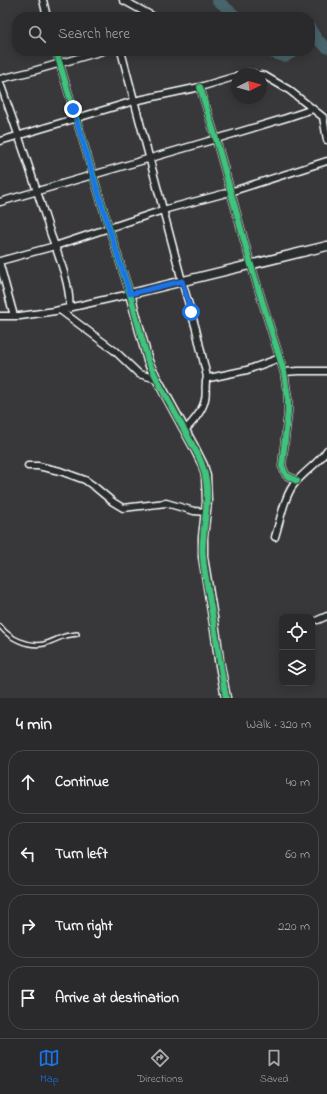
<!DOCTYPE html>
<html lang="en">
<head>
<meta charset="utf-8">
<style>
	:root { --surface:#2a292b; --page:#323133; --text:#f1f3f6; --muted:#a5a6a9; --line:#464547; --accent:#1a73e8 }
	body { margin:0; font-family:"Indie Flower",sans-serif; background:var(--page); color:var(--text) }
	.controls { position:absolute; right:12px; bottom:12px; display:grid; overflow:hidden; border-radius:8px; box-shadow:0 2px 10px #0003 }
	.controls button { width:36px; height:36px; display:grid; place-items:center; padding:0; border:0; border-bottom:1px solid var(--line); background:var(--surface); color:var(--text); font:20px sans-serif }
	.compass { position:absolute; left:231px; top:68px; width:36px; height:36px; border-radius:50%; background:var(--surface); box-shadow:0 2px 10px #0003; rotate:84deg }
	.stop { position:absolute; width:12px; height:12px; margin:-9px; border:3px solid #1a73e8; border-radius:50%; background:#fff }
	.stop.end { background:#1a73e8; border-color:#fff; box-shadow:0 1px 4px #0008 }
	.list { margin:0; padding:0; list-style:none }
	h2 { display:flex; justify-content:space-between; align-items:center; height:52px; margin:0; padding:0 16px; font-size:17px }
	h2 small { font-size:13px; font-weight:400; color:var(--muted) }
	.list li { display:grid; grid-template-columns:26px 1fr auto; gap:12px; align-items:center; box-sizing:border-box; height:64px; margin:0 8px 8px; padding:0 8px; border:1px solid var(--line); border-radius:16px }
	.list b { display:block; font-size:15px; white-space:nowrap }
	.list em { font-size:13px; font-style:normal; color:var(--muted) }
	.icon { flex:none; width:22px; height:22px; fill:none; stroke:currentColor; stroke-width:2; stroke-linecap:round; stroke-linejoin:round }
	.map { position:relative; flex:none; width:327px; height:698px; overflow:hidden }
	.search { position:absolute; background:var(--surface); box-shadow:0 2px 10px #0003; left:12px; right:12px; top:12px; height:44px; display:flex; align-items:center; gap:10px; box-sizing:border-box; padding:0 14px; border-radius:16px; color:var(--muted); font-size:15px }
	.sheet { height:340px; background:var(--surface) }
	nav { display:flex; justify-content:space-around; align-items:center; box-sizing:border-box; height:56px; border-top:1px solid var(--line); background:var(--surface); font-size:11px; color:var(--muted) }
	nav a { display:grid; justify-items:center; gap:2px }
	nav .on { color:var(--accent) }
	.map>svg:first-child { display:block }
</style>
</head>
<body>
<div class="map">
<svg width="327" height="698" viewBox="0 0 327 698">
	<rect width="100%" height="100%" fill="#383739"/>
	<filter id="ink" filterUnits="userSpaceOnUse"><feTurbulence type="fractalNoise" baseFrequency=".025" numOctaves="2"/><feDisplacementMap in="SourceGraphic" scale="8" xChannelSelector="R" yChannelSelector="G"/><feConvolveMatrix kernelMatrix="1 2 1 2 8 2 1 2 1" color-interpolation-filters="sRGB"/></filter>
	<g filter="url(#ink)">
		<g fill="none" stroke-linecap="round" stroke-linejoin="round">
			<path stroke="#47656b" stroke-width="11" d="M 217,0 L 237,17
				M 310,28 L 317,39 L 327,48
				M 267,51 L 285,57 L 295,51"/>
			<defs>
				<path id="lane" d="M 0,626 C 10,639 28,647 44,644 C 51,642 56,639 62,637 C 67,635 72,635 77,634"/>
				<path id="street" d="M 43,0 L 47,17
					M 123,0 L 154,17
					M 121,51 L 182,281 L 196,329 L 207,377 L 209,378 L 247,370 L 280,358
					M 246,74 L 248,73 L 254,74
					M 261,75 L 265,76 L 289,90 L 323,117 L 327,140
					M 0,79 L 33,71 L 103,51
					M 0,83 C 18,133 35,184 51,235 C 58,254 72,289 69,309
					M 200,87 L 216,139 L 251,265 L 284,372 L 288,399 L 288,412 L 282,466 L 286,475 L 297,481
					M 0,141 L 134,101 L 200,87 L 237,76
					M 0,202 L 216,139 L 286,118 L 313,109
					M 0,261 L 55,246 L 163,210 L 230,192 L 327,161
					M 0,265 L 14,316
					M 60,310 L 115,351 L 139,374 L 157,379
					M 0,316 L 20,316 L 55,311 L 130,294 L 109,228 L 56,51
					M 284,372 L 298,371 L 327,371
					M 185,430 C 193,422 203,411 205,399 C 207,392 204,385 207,377
					M 28,466 L 38,466 L 60,471 L 85,480 L 95,487 L 113,502 L 123,508 L 166,503 L 194,511 L 206,512
					M 275,537 C 280,521 285,493 296,482 C 305,471 320,462 327,450
					M 318,620 L 327,616"/>
				<path id="secondary" d="M 226,698 L 219,660 L 216,636 L 203,557 L 203,537 L 207,502 L 206,476 L 203,465 L 194,447 L 151,368 L 148,361 L 130,294 L 327,246"/>
			</defs>
			<use href="#lane" stroke="#fff" stroke-width="6"/>
			<use href="#street" stroke="#fff" stroke-width="9"/>
			<use href="#secondary" stroke="#fff" stroke-width="11"/>
			<use href="#lane" stroke="#2a2d2e" stroke-width="3"/>
			<use href="#street" stroke="#2a2d2e" stroke-width="6"/>
			<use href="#secondary" stroke="#2a2d2e" stroke-width="8"/>
			<defs>
				<path id="cycleway" d="M 56,51 L 109,228 L 130,294 L 148,361 L 164,393 L 198,455 C 211,481 207,502 204,529 C 203,539 202,548 203,557 C 204,572 208,587 210,602 C 216,634 220,666 226,698
					M 200,87 L 216,139 L 251,265 L 284,372 L 288,399 L 288,412 L 282,466 L 286,475 L 297,481"/>
			</defs>
			<use href="#cycleway" stroke="#2a2d2e" stroke-width="8"/>
			<use href="#cycleway" stroke="#40c37c" stroke-width="6"/>
		</g>
	</g>
	<g fill="none" stroke-linecap="round" stroke-linejoin="round" filter="url(#ink)">
		<path stroke="#1a73e8" stroke-width="5" d="M 73,109 L 109,228 L 130,294 L 182,281 L 191,312"/>
	</g>
</svg>
<div class="controls">
<button><svg class="icon" aria-label="locate" viewBox="0 0 24 24"><circle cx="12" cy="12" r="6"/><path d="M12 2v4M12 18v4M2 12h4M18 12h4"/></svg></button>
<button><svg class="icon" aria-label="layers" viewBox="0 0 24 24"><path d="M12 4l9 5-9 5-9-5zM3 14l9 5 9-5"/></svg></button>
</div>
<svg class="compass" viewBox="-18 -18 36 36"><path d="M0-13l5 13h-10z" fill="#e53935"/><path d="M0 13l5-13h-10z" fill="#a5a6a9"/></svg>
<div class="stop" style="left:191px;top:312px"></div>
<div class="stop end" style="left:73px;top:109px"></div>
<div class="search"><svg class="icon" aria-label="search" viewBox="0 0 24 24"><circle cx="10" cy="10" r="6"/><path d="M15 15l6 6"/></svg>Search here</div>
</div>
<section class="sheet">
<h2>4 min<small>Walk · 320 m</small></h2>
<ul class="list">
<li><svg class="icon" aria-label="ahead" viewBox="0 0 24 24"><path d="M12 20V5M6 11l6-6 6 6"/></svg><div><b>Continue</b></div><em>40 m</em></li>
<li><svg class="icon" aria-label="left" viewBox="0 0 24 24"><path d="M17 20v-9H6M10 6l-5 5 5 5"/></svg><div><b>Turn left</b></div><em>60 m</em></li>
<li><svg class="icon" aria-label="right" viewBox="0 0 24 24"><path d="M7 20v-9h11M14 6l5 5-5 5"/></svg><div><b>Turn right</b></div><em>220 m</em></li>
<li><svg class="icon" aria-label="arrive" viewBox="0 0 24 24"><path d="M6 21V4h12l-3 4 3 4H6"/></svg><div><b>Arrive at destination</b></div></li>
</ul>
</section>
<nav>
<a class="on"><svg class="icon" aria-label="map" viewBox="0 0 24 24"><path d="M3 6l6-2 6 2 6-2v14l-6 2-6-2-6 2zM9 4v14M15 6v14"/></svg>Map</a>
<a><svg class="icon" aria-label="directions" viewBox="0 0 24 24"><path d="M12 3l9 9-9 9-9-9zM9 14v-3h6M13 9l2 2-2 2"/></svg>Directions</a>
<a><svg class="icon" aria-label="saved" viewBox="0 0 24 24"><path d="M7 4h10v16l-5-4-5 4z"/></svg>Saved</a>
</nav>
</body>
</html>
